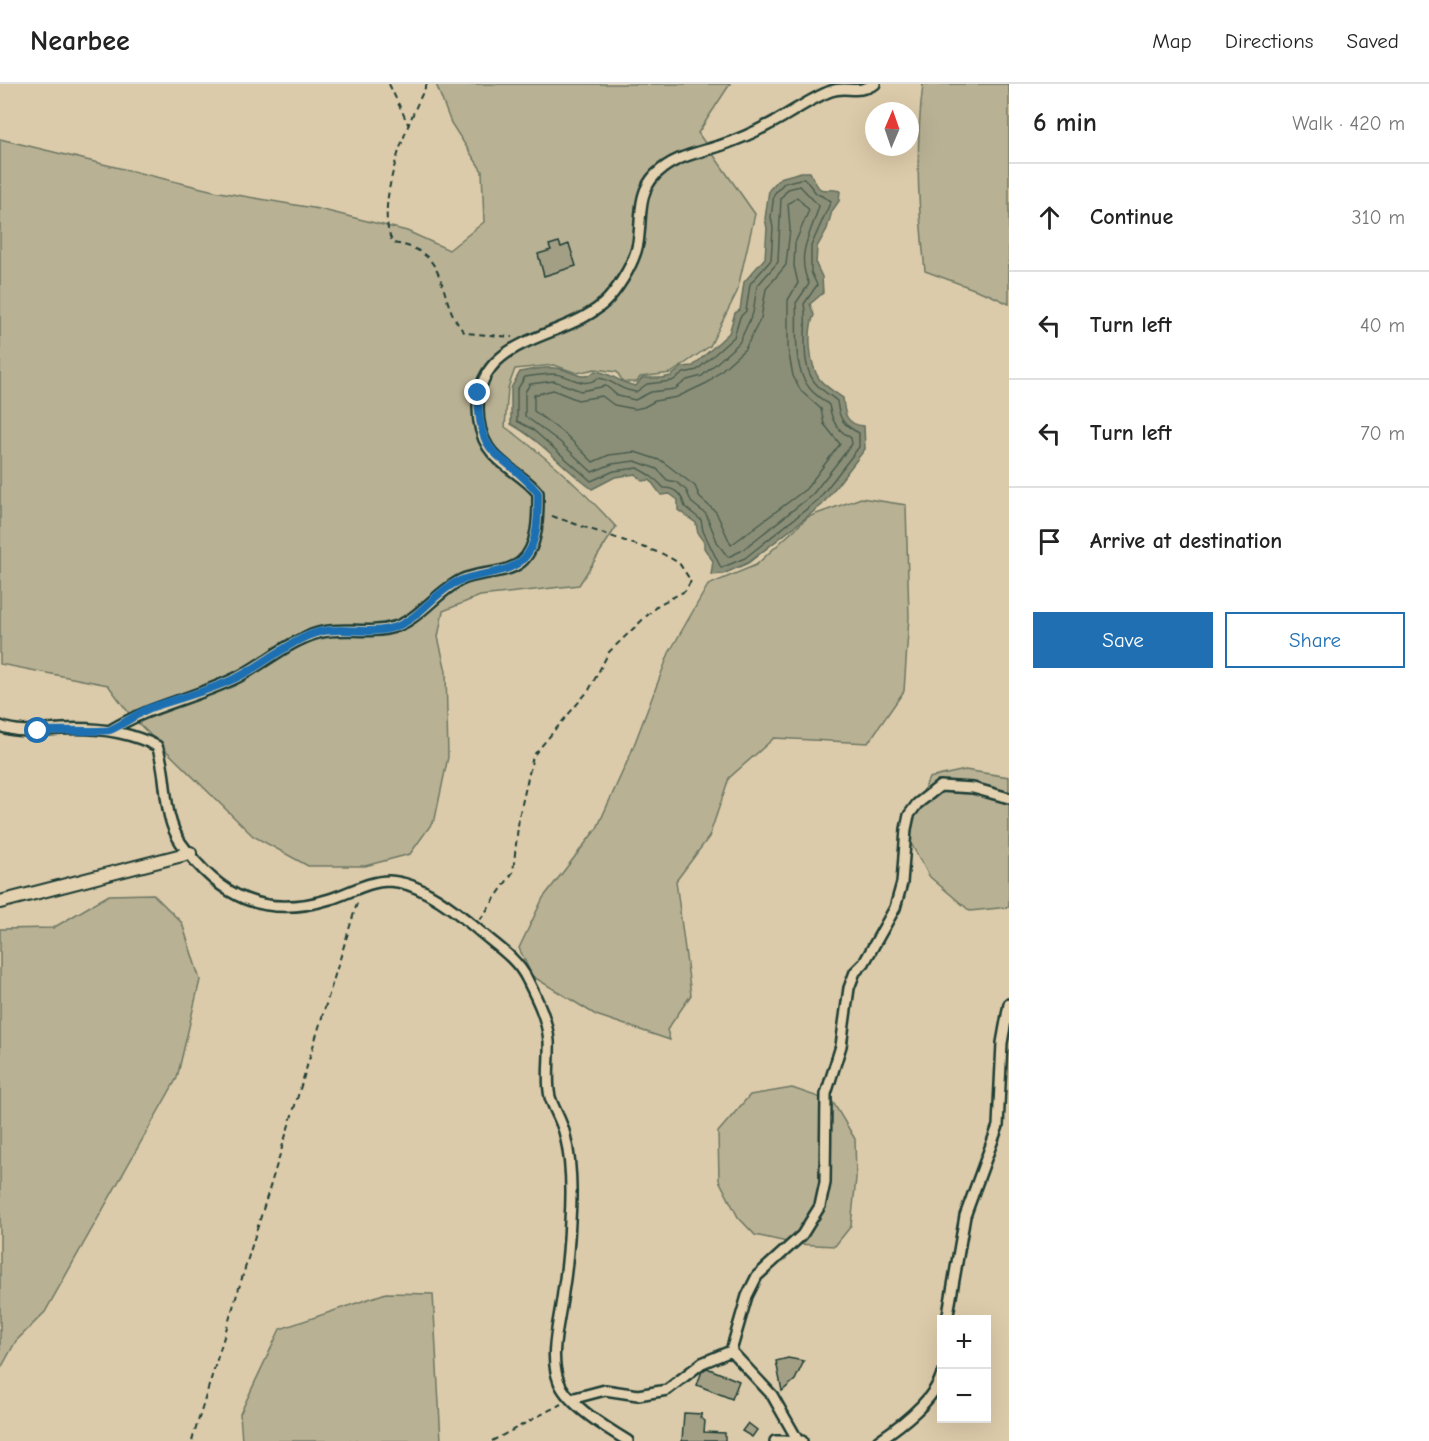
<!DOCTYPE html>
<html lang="en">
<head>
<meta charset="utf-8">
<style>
	:root { --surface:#fff; --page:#f2f2f2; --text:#222; --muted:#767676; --line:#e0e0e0; --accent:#1f6fb2 }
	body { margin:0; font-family:"Comic Neue",sans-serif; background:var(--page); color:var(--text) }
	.controls { position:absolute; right:18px; bottom:18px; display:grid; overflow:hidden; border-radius:0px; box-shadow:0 6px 24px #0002 }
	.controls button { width:54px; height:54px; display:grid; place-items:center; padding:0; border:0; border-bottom:2px solid var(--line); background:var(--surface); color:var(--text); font:30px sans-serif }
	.compass { position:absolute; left:865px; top:18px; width:54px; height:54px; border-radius:50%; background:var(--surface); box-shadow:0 6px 24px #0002; rotate:2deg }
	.stop { position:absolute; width:18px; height:18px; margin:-14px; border:4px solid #1f6fb2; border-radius:50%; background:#fff }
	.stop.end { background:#1f6fb2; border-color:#fff; box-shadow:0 2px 6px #0008 }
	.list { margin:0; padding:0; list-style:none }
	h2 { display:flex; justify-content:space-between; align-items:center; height:78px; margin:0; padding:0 24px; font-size:26px }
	h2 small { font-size:20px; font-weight:400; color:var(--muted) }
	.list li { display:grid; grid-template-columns:39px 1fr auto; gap:18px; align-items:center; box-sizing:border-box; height:108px; padding:0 24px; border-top:2px solid var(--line) }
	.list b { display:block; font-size:22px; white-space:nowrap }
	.list em { font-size:20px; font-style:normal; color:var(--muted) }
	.actions { display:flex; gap:12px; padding:18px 24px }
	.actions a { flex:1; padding:14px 0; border:2px solid var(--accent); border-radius:0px; text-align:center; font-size:21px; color:var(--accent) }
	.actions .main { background:var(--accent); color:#fff }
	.icon { flex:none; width:33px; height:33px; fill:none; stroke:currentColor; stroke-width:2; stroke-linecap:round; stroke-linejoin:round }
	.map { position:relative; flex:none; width:1009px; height:1357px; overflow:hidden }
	header { display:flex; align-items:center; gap:36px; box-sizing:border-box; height:84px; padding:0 30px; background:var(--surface); border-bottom:2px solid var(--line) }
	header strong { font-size:28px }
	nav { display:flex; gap:33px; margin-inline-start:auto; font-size:21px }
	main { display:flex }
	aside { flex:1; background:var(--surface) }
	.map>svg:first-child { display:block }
</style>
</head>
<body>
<header>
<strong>Nearbee</strong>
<nav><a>Map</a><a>Directions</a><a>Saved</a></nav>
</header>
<main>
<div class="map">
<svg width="1009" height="1357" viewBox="0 0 1009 1357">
	<rect width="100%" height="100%" fill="#dccbaa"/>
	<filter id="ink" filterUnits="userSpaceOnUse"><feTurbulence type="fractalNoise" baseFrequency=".0167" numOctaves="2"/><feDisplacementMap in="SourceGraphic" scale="12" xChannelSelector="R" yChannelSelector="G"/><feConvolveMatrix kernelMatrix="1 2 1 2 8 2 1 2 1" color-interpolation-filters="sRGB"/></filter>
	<g filter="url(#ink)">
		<path fill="#b9b194" stroke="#6c7764" stroke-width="1.5" d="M 436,0 L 730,0 L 698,49 L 755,130 L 737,208 L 710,262 L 671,289 L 640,293 L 637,298 L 623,298 L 617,288 L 595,285 L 577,289 L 554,281 L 515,285 L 508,304 L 505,343 C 548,373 581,404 616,443 L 579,501 L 480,512 L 443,527 L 438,553 L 446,587 L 448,673 L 435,735 L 410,770 L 365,782 L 308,782 L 253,752 L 131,632 L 108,601 L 0,580 L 0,55 L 214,107 L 319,125 L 407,147 L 449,166 L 484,138 L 482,87 L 451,39 Z
			M 923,0 L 1009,0 L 1009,220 L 990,211 L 925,187 C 918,120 915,68 923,0 Z
			M 861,414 L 906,421 L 909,533 L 904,607 L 868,659 L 774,654 L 729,694 L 709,753 L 676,797 L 691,911 L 667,946 L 670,956 L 596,931 L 532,892 L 519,864 L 543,814 L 597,744 L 631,669 L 669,569 L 708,501 L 756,481 L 808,433 Z
			M 965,686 L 1009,693 L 1009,823 L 970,827 L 930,793 L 905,749 L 929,694 Z
			M 153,810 L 182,839 L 200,896 L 177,994 L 45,1228 L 16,1257 L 0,1286 L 0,845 L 53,844 L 109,811 Z
			M 792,1004 L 833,1018 L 855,1055 L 856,1094 L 851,1142 L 835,1162 L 796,1160 L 755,1151 L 738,1133 L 719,1096 L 718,1048 L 750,1011 Z
			M 386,1209 L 433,1210 L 441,1357 L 242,1357 L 240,1330 L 280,1245 Z"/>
		<path fill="#8c8f78" stroke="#606e5d" stroke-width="1.5" d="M 801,88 L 810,88 C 823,115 819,102 840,107 L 839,117 L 832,127 L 827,145 L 817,163 L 816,180 L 822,193 L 823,209 L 810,220 L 814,231 C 807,248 809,281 820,296 C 826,303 836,309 843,314 C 844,329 846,341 864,342 L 865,365 L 822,421 L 748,479 L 723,490 L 711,491 L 713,477 L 704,464 L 704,458 L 698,450 L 696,439 L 678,426 L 678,416 L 670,410 L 661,411 L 650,396 L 642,397 L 636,390 L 615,393 L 592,405 C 563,384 542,357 511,340 L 511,304 L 520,288 C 531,286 544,283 555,284 C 570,284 582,300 595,287 C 615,290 618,299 636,302 L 642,294 L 662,294 L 671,292 L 682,283 L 693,282 L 729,249 L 735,229 L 740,226 L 744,198 L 765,174 L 767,144 L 765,135 L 769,106 L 780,94 Z"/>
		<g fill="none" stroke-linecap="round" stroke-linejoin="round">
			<path stroke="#4b5e4f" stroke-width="1.5" d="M 804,94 L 816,109 L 831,117 L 811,162 L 811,188 L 817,201 L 804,220 C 809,244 797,282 818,302 C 824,308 831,312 837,317 C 839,335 843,341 859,349 L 859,363 L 818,416 L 745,474 L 721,484 L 703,447 L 701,436 L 685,423 C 682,412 677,404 664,404 C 655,394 648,390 637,384 L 614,387 L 591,397 L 532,345 L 517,337 L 517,306 L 525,293 C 534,292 544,290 553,290 C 570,290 582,306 598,294 C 615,296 617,306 636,308 L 647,300 L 672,297 L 684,289 L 697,286 L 734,253 L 740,233 L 746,227 L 750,200 L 771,176 L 773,144 L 771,133 L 774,110 L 784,99 Z
				M 800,102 L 819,122 C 811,151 795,169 809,200 L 796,219 C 798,246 791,284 811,306 C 816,312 824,316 829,321 C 832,337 836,345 851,354 L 852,360 L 812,411 L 741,467 L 728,473 L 718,460 L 706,430 L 692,419 L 686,406 L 676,398 L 667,396 L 657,385 L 635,377 L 612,380 L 592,388 L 560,358 L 525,332 L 525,308 L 530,300 L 554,297 L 581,307 L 606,302 L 618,312 L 635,316 L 651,308 L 675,305 L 687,296 L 702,292 L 739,259 L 753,229 L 757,202 L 778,178 L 781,114 L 788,105 Z
				M 797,113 L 809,126 L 795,159 L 794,182 L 798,199 L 788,216 L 788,265 L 793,292 L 801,307 L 821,325 L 824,340 L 840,360 L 806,405 L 731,461 L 716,428 L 700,414 L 695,402 L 662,377 L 635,368 L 609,371 L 593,378 L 566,351 L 534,327 L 534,311 L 553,306 L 578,316 L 602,312 L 614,321 L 635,325 L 644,323 L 655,317 L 677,313 L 707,299 L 745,265 L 761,234 L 766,205 L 786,181 L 790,145 L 788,120 Z"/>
		</g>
		<path fill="#a29f85" stroke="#1f3d34" stroke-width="1.5" d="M 559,158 L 561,163 L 569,160 L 576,182 L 544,192 L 538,170 L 551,166 L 549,161 Z
			M 788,1274 L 804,1277 L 795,1296 L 782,1307 L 776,1277 Z
			M 707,1284 L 739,1297 L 732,1315 L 697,1301 L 702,1287 Z
			M 684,1329 L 702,1330 L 700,1333 L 705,1337 L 704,1348 L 725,1349 L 725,1357 L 682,1357 Z
			M 748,1339 L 757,1346 L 752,1353 L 742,1347 Z"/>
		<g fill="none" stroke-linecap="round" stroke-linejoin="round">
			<defs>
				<path id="minor" d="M 0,642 C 19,650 41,646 61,645 C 93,643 127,647 157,662 C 169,693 161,730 181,759 C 220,814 265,835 330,815 C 350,809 368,797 389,797 C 420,798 455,826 477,845 C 494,860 517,874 527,895 C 537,915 547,934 549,957 C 550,975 546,996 550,1013 C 554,1026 562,1037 565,1051 C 572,1079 572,1108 570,1137 C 569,1160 567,1184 563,1208 C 560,1236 548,1271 559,1298 C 568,1321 608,1345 628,1357
					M 109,647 C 149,622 196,614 238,593 C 265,579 289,557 318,549 C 341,542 369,551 394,543 C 417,537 438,507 461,496 C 479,487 505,491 521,478 C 539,463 538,429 538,409 C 524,391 500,382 488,363 C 481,352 478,337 478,324 C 478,248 571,257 609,214 C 621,200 635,177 638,159 C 642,134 637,109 656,90 C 675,72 698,69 722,61 C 737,56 753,49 768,41 C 789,31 809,15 831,7 C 847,1 856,11 875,0
					M 947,1236 L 965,1132 L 998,1042 L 1002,959 L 1009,920
					M 731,1267 L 747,1212 L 757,1192 L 802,1151 L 820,1122 L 825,1099 L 826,1010 L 841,962 L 849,904 L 855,888 L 864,879 L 895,824 L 902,799 L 906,745 L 909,731 L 917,720 L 940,702 L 973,704 L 1009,714
					M 731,1267 L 772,1311 L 797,1355
					M 571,1315 L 605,1306 L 638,1311 L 667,1306 L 702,1279 L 731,1267
					M 775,1357 L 802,1357
					M 878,1357 C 900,1342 934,1317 942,1290"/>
				<path id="tertiary" d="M 0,818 L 190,769"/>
			</defs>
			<use href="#minor" stroke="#1f3d34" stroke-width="14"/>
			<use href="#tertiary" stroke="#1f3d34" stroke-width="16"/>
			<path stroke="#1f3d34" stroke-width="2" stroke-dasharray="6 4.5" stroke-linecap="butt" d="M 389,0 L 409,42
				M 427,0 C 409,35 372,122 393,159 C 454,167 434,216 465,249 L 512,253
				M 480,836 L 513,788 L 519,733 L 533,672 L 589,606 L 609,568 L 658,521 L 685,507 L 691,497 L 679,479 L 663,470 L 549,431
				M 192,1357 L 358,816
				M 492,1357 L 561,1320"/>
			<use href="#minor" stroke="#e4d1af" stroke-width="9"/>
			<use href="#tertiary" stroke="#e4d1af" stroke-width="12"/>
		</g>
	</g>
	<g fill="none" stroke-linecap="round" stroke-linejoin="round" filter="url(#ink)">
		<path stroke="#1f6fb2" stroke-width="8" d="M 38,647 C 52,646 104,648 110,646 C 124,640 136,630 150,624 C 181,613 211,607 240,592 C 264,580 294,554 319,548 C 343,542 370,552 395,543 C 417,536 433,511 453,500 C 473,488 503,492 521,477 C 539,463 538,429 538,409 C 501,364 479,380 478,309"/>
	</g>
</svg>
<div class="controls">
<button>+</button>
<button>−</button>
</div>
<svg class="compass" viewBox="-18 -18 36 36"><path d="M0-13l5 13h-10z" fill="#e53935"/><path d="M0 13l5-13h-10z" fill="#767676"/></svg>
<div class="stop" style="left:38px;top:647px"></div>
<div class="stop end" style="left:478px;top:309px"></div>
</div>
<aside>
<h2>6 min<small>Walk · 420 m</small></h2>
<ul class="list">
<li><svg class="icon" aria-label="ahead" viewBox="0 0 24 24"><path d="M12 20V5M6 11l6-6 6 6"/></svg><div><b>Continue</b></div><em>310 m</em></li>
<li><svg class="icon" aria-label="left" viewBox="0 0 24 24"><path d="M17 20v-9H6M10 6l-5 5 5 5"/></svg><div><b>Turn left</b></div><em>40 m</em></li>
<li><svg class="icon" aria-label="left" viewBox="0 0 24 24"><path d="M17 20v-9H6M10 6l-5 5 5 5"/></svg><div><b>Turn left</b></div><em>70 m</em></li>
<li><svg class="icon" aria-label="arrive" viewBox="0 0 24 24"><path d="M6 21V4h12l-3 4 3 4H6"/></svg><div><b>Arrive at destination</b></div></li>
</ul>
<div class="actions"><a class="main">Save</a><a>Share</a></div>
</aside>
</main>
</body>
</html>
